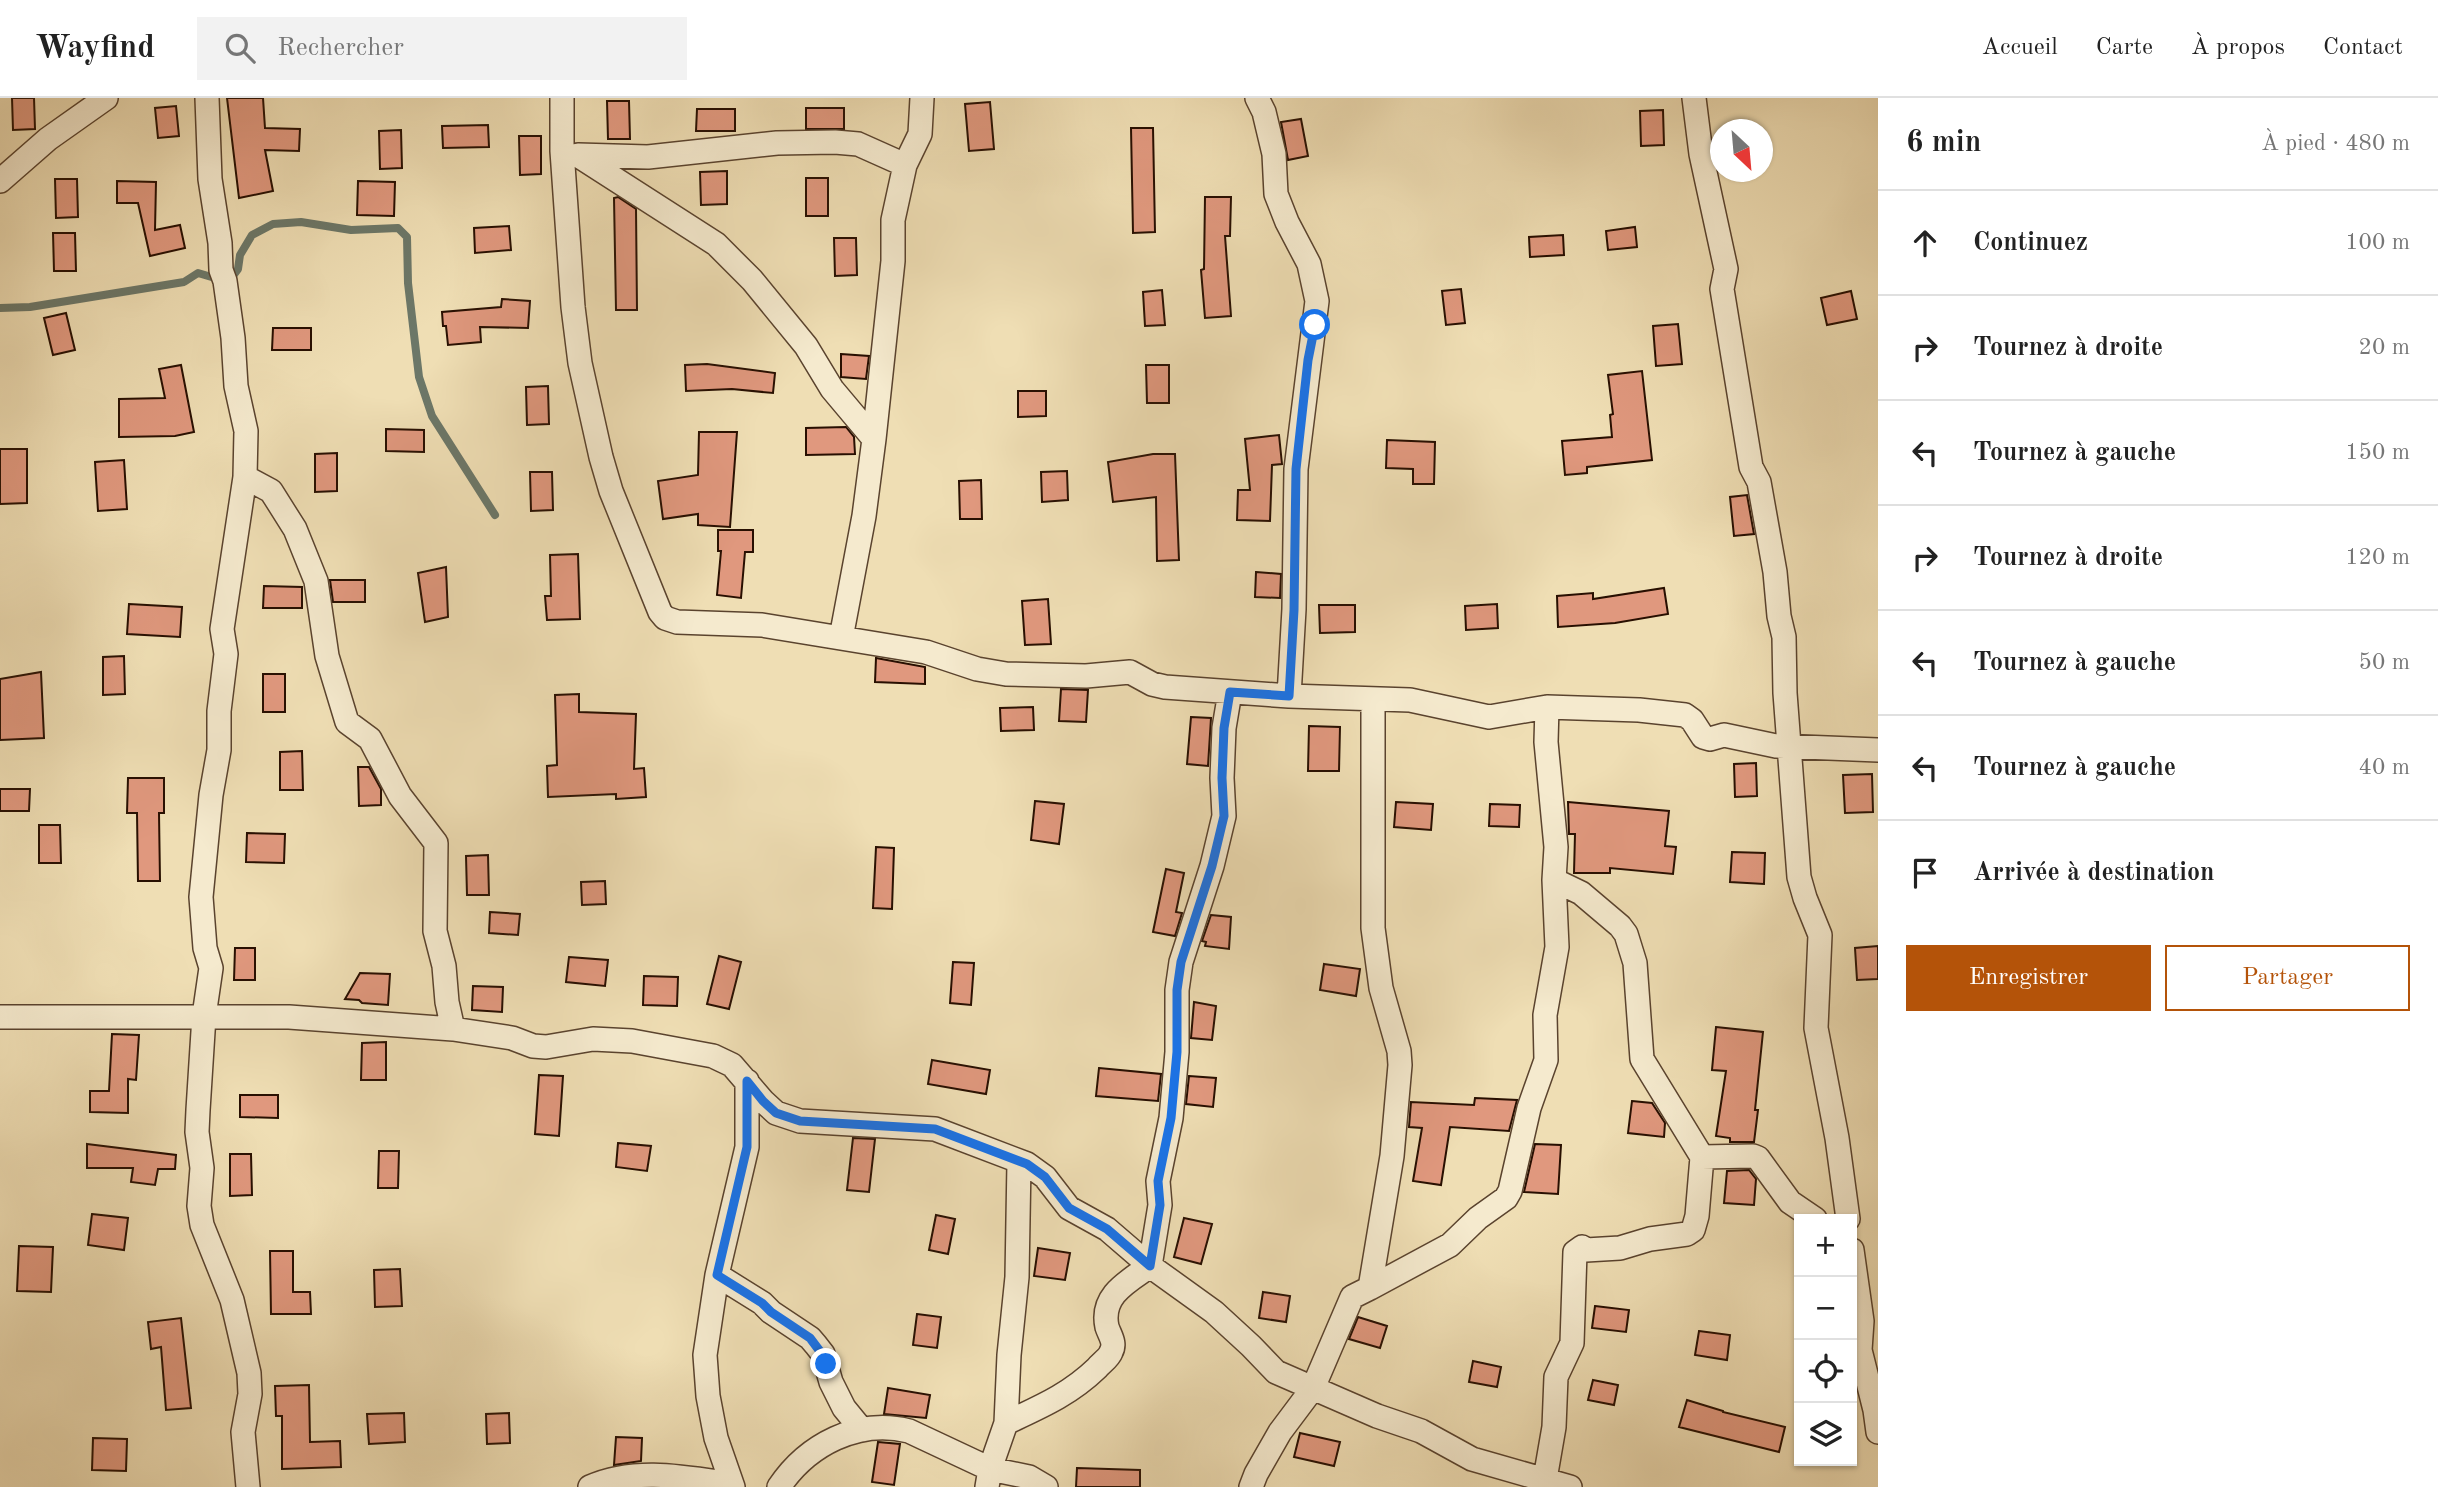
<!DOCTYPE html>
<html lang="fr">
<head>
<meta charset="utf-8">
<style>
	:root { --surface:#fff; --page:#f2f2f2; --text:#222; --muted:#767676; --line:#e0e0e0; --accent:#b45309 }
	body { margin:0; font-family:"Old Standard TT",serif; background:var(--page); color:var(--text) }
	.controls { position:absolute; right:21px; bottom:21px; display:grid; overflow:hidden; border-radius:0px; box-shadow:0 2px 5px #0004 }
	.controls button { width:63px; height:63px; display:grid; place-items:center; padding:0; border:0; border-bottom:2px solid var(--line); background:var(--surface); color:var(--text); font:35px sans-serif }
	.compass { position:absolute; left:1710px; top:21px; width:63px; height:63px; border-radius:50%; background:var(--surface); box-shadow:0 2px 5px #0004; rotate:154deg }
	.stop { position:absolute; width:21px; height:21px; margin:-16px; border:5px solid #1a73e8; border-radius:50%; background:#fff }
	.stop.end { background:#1a73e8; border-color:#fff; box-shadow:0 2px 7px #0008 }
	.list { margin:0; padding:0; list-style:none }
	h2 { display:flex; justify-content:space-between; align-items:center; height:91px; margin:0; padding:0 28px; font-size:30px }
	h2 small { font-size:23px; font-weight:400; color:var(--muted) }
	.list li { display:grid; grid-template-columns:46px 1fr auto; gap:21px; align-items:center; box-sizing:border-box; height:105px; padding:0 28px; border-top:2px solid var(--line) }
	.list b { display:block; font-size:26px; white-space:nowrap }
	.list em { font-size:23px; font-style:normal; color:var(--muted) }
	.actions { display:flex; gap:14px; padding:21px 28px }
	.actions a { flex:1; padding:16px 0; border:2px solid var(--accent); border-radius:0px; text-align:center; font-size:24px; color:var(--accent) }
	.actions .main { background:var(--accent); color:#fff }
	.icon { flex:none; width:38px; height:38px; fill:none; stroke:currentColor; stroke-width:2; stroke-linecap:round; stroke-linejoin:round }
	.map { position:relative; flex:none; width:1878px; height:1389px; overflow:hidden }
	header { display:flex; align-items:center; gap:42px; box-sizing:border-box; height:98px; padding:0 35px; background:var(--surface); border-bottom:2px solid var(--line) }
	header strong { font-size:33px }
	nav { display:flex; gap:38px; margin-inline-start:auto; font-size:24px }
	.search { width:490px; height:63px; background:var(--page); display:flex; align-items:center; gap:18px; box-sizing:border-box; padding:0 24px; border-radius:0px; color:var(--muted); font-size:26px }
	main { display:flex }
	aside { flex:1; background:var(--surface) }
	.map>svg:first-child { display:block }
</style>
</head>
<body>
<header>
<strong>Wayfind</strong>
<div class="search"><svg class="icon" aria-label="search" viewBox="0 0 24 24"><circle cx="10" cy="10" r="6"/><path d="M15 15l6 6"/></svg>Rechercher</div>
<nav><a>Accueil</a><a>Carte</a><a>À propos</a><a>Contact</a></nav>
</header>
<main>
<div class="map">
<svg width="1878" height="1389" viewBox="0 0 1878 1389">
	<rect width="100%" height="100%" fill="#efdeb4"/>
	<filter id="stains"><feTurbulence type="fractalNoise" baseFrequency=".00286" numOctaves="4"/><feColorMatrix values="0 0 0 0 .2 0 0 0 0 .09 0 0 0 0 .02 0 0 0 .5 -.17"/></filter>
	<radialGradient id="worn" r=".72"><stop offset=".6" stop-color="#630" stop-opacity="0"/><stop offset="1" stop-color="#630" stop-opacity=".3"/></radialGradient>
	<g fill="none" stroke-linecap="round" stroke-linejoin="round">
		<path stroke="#6c7768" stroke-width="8" d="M 0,210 L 30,209 L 184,184 L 198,175 L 225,183 L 232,179 L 238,171 L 240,157 L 252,137 L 273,126 L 301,124 L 351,132 L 398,130 L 407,139 L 408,185 L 419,279 L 432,318 L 495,417"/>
	</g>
	<path fill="#e0987e" stroke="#280f01" stroke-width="2" d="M 12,0 L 34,0 L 35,31 L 13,32 Z
		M 227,0 L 263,0 L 265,30 L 300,31 L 299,53 L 265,52 L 273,93 L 239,100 Z
		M 607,3 L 629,3 L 630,41 L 608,41 Z
		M 990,4 L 994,51 L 969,53 L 965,6 Z
		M 176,8 L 179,38 L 158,40 L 155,10 Z
		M 806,10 L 844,10 L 844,31 L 806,31 Z
		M 697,11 L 735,11 L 735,33 L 696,33 Z
		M 1663,12 L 1664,47 L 1641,48 L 1640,13 Z
		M 1301,21 L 1308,58 L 1288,62 L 1281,24 Z
		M 488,27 L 489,49 L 443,50 L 442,28 Z
		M 1131,30 L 1153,30 L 1155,134 L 1133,135 Z
		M 401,32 L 402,70 L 380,71 L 379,33 Z
		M 519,38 L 541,38 L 541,76 L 520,77 Z
		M 727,73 L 727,106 L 701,107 L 700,74 Z
		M 806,80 L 828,80 L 828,118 L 806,118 Z
		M 55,81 L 77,81 L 78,119 L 56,120 Z
		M 117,83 L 156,84 L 155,132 L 180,127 L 185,150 L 150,158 L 138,105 L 117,105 Z
		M 358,83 L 395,84 L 394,118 L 357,117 Z
		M 618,99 L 636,111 L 637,212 L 616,212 L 614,100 Z
		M 1205,99 L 1231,99 L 1230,138 L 1225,138 L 1231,218 L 1205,220 L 1201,172 L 1204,171 Z
		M 509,128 L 511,152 L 475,155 L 474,130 Z
		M 1635,129 L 1637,149 L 1608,152 L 1606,133 Z
		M 53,135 L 75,135 L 76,173 L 54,173 Z
		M 1563,137 L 1564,157 L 1530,159 L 1529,139 Z
		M 834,140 L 856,140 L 857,177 L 835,178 Z
		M 1461,191 L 1465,225 L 1446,227 L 1442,193 Z
		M 1162,192 L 1165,227 L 1145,228 L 1143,194 Z
		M 1851,193 L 1857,221 L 1827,227 L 1821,200 Z
		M 502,201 L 530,203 L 528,230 L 480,229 L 481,244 L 448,247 L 446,228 L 443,228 L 442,214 L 501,209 Z
		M 66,215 L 75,252 L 53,257 L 44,220 Z
		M 1678,226 L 1682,266 L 1656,268 L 1653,228 Z
		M 273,230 L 311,230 L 311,252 L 272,252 Z
		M 841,256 L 869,258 L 866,281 L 841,279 Z
		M 707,266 L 775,275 L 773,295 L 732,291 L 686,293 L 685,267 Z
		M 181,267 L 194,334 L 175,338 L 119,339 L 119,301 L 165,300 L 159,271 Z
		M 1146,267 L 1169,267 L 1169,305 L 1147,305 Z
		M 1642,273 L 1652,362 L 1587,369 L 1587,375 L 1565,377 L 1562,343 L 1612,339 L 1610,317 L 1613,316 L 1608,277 Z
		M 548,288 L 549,326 L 527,327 L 526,289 Z
		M 1018,293 L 1046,293 L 1046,318 L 1018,319 Z
		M 846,329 L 854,339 L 855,356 L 806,357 L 806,330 Z
		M 386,331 L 424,332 L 424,354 L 386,353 Z
		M 699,334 L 737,334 L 730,429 L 698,427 L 698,416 L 663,421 L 658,383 L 698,377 Z
		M 1279,337 L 1282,366 L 1272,367 L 1270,423 L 1237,422 L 1238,392 L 1250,392 L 1245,341 Z
		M 1387,342 L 1435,344 L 1434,386 L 1413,386 L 1413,371 L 1386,370 Z
		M 0,351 L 27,351 L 27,405 L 0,406 Z
		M 337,355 L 337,393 L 315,394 L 315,356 Z
		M 1153,356 L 1175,356 L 1179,462 L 1157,463 L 1156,399 L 1113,404 L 1108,364 Z
		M 124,362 L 127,411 L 98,413 L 95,364 Z
		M 1067,373 L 1068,402 L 1042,404 L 1041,374 Z
		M 530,374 L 552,374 L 553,412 L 531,413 Z
		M 981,382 L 982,421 L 960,421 L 959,383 Z
		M 1747,397 L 1754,436 L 1734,438 L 1730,399 Z
		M 718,432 L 753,432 L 753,454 L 745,454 L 741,500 L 717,497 L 721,453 L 718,453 Z
		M 578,456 L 580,521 L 547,522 L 545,498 L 551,498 L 550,457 Z
		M 446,469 L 448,519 L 425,524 L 418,475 Z
		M 1256,474 L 1281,476 L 1280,500 L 1255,499 Z
		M 330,482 L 365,482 L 365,504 L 333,504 Z
		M 264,488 L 302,489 L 302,510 L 263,510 Z
		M 1664,490 L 1668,516 L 1615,525 L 1558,529 L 1557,498 L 1593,495 L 1593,501 Z
		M 1048,501 L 1051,546 L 1025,547 L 1022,503 Z
		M 129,506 L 182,509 L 180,539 L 127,536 Z
		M 1497,506 L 1498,530 L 1466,532 L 1465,508 Z
		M 1319,507 L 1355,507 L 1355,534 L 1320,535 Z
		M 124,558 L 125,596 L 103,597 L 103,559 Z
		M 876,560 L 925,569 L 925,586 L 875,584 Z
		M 41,574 L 44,640 L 0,642 L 0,581 Z
		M 263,576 L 285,576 L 285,614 L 263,614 Z
		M 1061,591 L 1088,592 L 1086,624 L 1059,623 Z
		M 579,596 L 579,614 L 636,616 L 634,671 L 644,670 L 646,699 L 616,701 L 616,696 L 548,699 L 547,668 L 557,667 L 555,597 Z
		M 1033,609 L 1034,632 L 1001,633 L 1000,610 Z
		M 1191,619 L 1211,620 L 1208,668 L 1187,666 Z
		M 1309,628 L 1340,629 L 1339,673 L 1308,673 Z
		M 302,653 L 303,692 L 280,692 L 280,654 Z
		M 1756,665 L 1757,698 L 1735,699 L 1734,666 Z
		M 358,669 L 369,669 L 381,691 L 381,707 L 359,708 Z
		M 1872,676 L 1873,714 L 1845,715 L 1843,677 Z
		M 128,680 L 164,680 L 164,715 L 159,715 L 160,783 L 138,783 L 137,715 L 127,715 Z
		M 0,691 L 30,691 L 29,713 L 0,713 Z
		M 1035,703 L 1064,706 L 1059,746 L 1031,742 Z
		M 1396,704 L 1433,706 L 1431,732 L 1394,729 Z
		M 1568,704 L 1669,713 L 1665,748 L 1676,749 L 1673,776 L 1610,770 L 1610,775 L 1574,775 L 1575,736 L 1569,736 Z
		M 1490,706 L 1520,707 L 1519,729 L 1489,728 Z
		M 39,727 L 60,727 L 61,765 L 39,765 Z
		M 247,735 L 285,736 L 284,765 L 246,764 Z
		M 876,749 L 894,750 L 892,811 L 873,810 Z
		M 1732,754 L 1765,755 L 1764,786 L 1730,784 Z
		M 488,757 L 489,797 L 467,797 L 466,758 Z
		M 1166,771 L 1184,775 L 1176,814 L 1182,815 L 1175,838 L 1153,834 Z
		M 605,783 L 606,806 L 582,807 L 581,784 Z
		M 490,814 L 520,816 L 518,837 L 489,835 Z
		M 1211,817 L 1231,819 L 1229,851 L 1205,848 L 1206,844 L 1202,843 Z
		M 1878,848 L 1878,881 L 1857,882 L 1855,850 Z
		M 235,850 L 255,850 L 255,882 L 234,882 Z
		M 719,858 L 741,864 L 729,911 L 707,906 Z
		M 569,859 L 608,862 L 605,888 L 566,884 Z
		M 953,864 L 974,865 L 971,907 L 950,905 Z
		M 1324,866 L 1360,871 L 1356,898 L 1320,892 Z
		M 360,875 L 390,876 L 388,907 L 362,905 L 359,902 L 345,901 Z
		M 644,878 L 678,879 L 677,908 L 643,907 Z
		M 473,888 L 503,889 L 502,914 L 472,912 Z
		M 1194,904 L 1216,908 L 1212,942 L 1191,940 Z
		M 1716,929 L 1763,934 L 1755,1012 L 1758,1012 L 1754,1044 L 1730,1044 L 1730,1040 L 1716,1038 L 1726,973 L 1712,972 Z
		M 112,936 L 139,937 L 136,982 L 128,981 L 128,1015 L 90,1014 L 90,993 L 109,993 Z
		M 386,944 L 386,982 L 361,982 L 362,945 Z
		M 932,962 L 990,972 L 986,996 L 928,986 Z
		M 1099,970 L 1161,976 L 1158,1003 L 1096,998 Z
		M 539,977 L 563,978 L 559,1038 L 535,1036 Z
		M 1189,978 L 1216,980 L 1213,1009 L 1186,1006 Z
		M 240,997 L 278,997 L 278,1020 L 240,1019 Z
		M 1475,1000 L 1517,1002 L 1509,1033 L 1450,1029 L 1441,1087 L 1413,1083 L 1422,1030 L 1409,1029 L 1411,1004 L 1474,1007 Z
		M 1632,1003 L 1652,1005 L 1665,1025 L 1664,1039 L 1628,1035 Z
		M 853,1040 L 875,1041 L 869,1094 L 847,1092 Z
		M 618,1045 L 651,1048 L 647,1073 L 616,1069 Z
		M 87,1046 L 176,1057 L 175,1071 L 158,1071 L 155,1087 L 131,1084 L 133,1070 L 87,1070 Z
		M 1535,1046 L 1561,1047 L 1558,1096 L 1524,1094 Z
		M 379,1053 L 399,1053 L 398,1090 L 378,1090 Z
		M 230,1056 L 251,1056 L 252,1097 L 230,1098 Z
		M 1749,1072 L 1756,1081 L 1754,1107 L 1724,1105 L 1727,1073 Z
		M 92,1116 L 128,1120 L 124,1152 L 88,1147 Z
		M 936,1117 L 955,1121 L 948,1156 L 929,1152 Z
		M 1184,1120 L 1212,1126 L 1201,1166 L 1174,1159 Z
		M 19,1148 L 53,1149 L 51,1194 L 17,1193 Z
		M 1038,1150 L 1070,1155 L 1065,1182 L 1034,1178 Z
		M 270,1153 L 293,1153 L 293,1194 L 310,1194 L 311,1216 L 271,1216 Z
		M 400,1171 L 402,1208 L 375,1209 L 374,1172 Z
		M 1263,1194 L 1290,1198 L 1286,1224 L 1259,1220 Z
		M 1595,1208 L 1629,1212 L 1626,1234 L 1592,1230 Z
		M 917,1216 L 941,1219 L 937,1250 L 913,1247 Z
		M 1358,1219 L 1387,1228 L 1380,1250 L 1349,1241 Z
		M 181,1220 L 191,1310 L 166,1312 L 161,1249 L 151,1251 L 148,1224 Z
		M 1699,1233 L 1730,1237 L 1727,1262 L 1695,1257 Z
		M 1473,1263 L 1501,1269 L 1497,1289 L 1469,1284 Z
		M 1593,1282 L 1618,1287 L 1614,1307 L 1588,1302 Z
		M 309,1287 L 310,1344 L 340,1343 L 341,1369 L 282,1371 L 282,1318 L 276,1318 L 275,1288 Z
		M 888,1290 L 930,1297 L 926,1320 L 884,1316 Z
		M 1687,1302 L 1723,1313 L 1723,1314 L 1785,1329 L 1779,1354 L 1679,1329 Z
		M 404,1315 L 405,1344 L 369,1346 L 367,1316 Z
		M 509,1315 L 510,1345 L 487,1346 L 486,1316 Z
		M 1300,1335 L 1340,1344 L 1334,1368 L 1294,1359 Z
		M 616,1339 L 642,1340 L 641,1363 L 614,1367 Z
		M 93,1340 L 127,1341 L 126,1373 L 92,1372 Z
		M 878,1344 L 900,1346 L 894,1387 L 872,1384 Z
		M 1077,1370 L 1140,1372 L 1140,1389 L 1076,1389 Z"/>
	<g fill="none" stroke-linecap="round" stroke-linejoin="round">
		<defs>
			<path id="minor" d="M 207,0 L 210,81 L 220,145 L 221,172 L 225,183 L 233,240 L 236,288 L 246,333 L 245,379 L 271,393 L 295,431 L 316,483 L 327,558 L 347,624 L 370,641 L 400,698 L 436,745 L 435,833 L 444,868 L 447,904 L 453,931
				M 562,0 L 562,53 L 573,209 L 580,265 L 601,359 L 611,393 L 660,514 L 665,520 L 677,524 L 762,527 L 926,554 L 977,571 L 1006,576 L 1086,578 L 1130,574 L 1152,586 L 1165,589 L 1289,598 L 1410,602 L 1489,619 L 1547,609 L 1639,612 L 1685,617 L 1692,622 L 1703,639 L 1710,641 L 1724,637 L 1776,648 L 1878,652
				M 1257,0 L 1264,14 L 1274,56 L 1276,96 L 1287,124 L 1309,166 L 1317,203 L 1296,371 L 1294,511 L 1289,598
				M 1694,0 L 1701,56 L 1726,171 L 1722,191 L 1751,369 L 1759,384 L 1775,474 L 1779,518 L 1784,539 L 1785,595 L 1799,779 L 1805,800 L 1820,837 L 1816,930 L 1837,1040 L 1848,1121
				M 578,57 L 648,59 L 777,45 L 835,44 L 858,46 L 905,67
				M 579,58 L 716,146 L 752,182 L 806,248 L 832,291 L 874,341
				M 0,83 L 48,41 L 106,0
				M 245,379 L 222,531 L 226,556 L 219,613 L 219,652 L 211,697 L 201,799 L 205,850 L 211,870 L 204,918 L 198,1012 L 197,1034 L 202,1070 L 199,1108 L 202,1127 L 232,1202 L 249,1275 L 250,1296 L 243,1334 L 248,1389
				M 841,540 L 864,418 L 874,341 L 893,163 L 893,122 L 905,67 L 920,36 L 922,0
				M 1554,782 L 1581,795 L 1620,828 L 1626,836 L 1635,865 L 1642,961 L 1702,1059 L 1753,1058 L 1758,1060 L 1790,1104 L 1815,1121
				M 0,919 L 289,919 L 453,931 L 512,940 L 533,948 L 546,949 L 593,941 L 632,943 L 713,958 L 732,967 L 763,1003 L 776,1015 L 800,1023 L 935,1031 L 1027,1066 L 1045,1079 L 1069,1110 L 1107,1131 L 1150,1168 L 1214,1214 L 1251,1248 L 1276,1274 L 1377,1318 L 1421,1333 L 1472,1361 L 1570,1389
				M 1852,1152 L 1862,1223 L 1860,1252 L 1875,1312 L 1878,1334
				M 717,1177 L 762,1205 L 771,1214 L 810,1240 L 816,1247 L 823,1256 L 831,1284 L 844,1310 L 862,1332
				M 1370,1190 L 1450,1147 L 1478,1120 L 1506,1100 L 1510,1093 L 1529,1010 L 1546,962 L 1545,917 L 1557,849 L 1554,782 L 1556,749 L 1546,644 L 1547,609
				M 1006,1325 L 1009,1257 L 1017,1179 L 1019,1064
				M 1545,1381 L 1554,1329 L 1556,1279 L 1572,1245 L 1575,1154 L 1582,1149 L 1586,1152 L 1620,1150 L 1650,1141 L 1687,1136 L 1693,1132 L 1697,1118 L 1702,1059
				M 590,1389 C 635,1369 684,1379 731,1386
				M 733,1389 L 716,1340 L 708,1298 L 705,1257 L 717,1177 L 747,1049 L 747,983
				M 779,1389 C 807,1347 858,1320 909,1333 L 990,1371 L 1029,1379 L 1046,1389
				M 987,1389 L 990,1371 L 1006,1325 C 1040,1309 1069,1297 1097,1270 C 1101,1265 1109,1260 1111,1254 C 1116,1245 1110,1238 1107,1229 C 1100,1197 1129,1183 1150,1168 L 1160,1107 L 1158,1083 L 1171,1020 L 1177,954 L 1177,892 L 1181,864 L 1212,768 L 1224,718 L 1222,680 L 1224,630 L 1230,594
				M 1251,1389 L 1256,1376 L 1280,1334 L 1313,1290 L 1352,1199 L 1370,1190 L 1392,1058 L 1400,967 L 1399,953 L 1381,890 L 1373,830 L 1373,601"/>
		</defs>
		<use href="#minor" stroke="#5a432e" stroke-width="26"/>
		<use href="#minor" stroke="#f5eace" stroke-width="23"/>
	</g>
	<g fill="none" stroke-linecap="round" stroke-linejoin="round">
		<path stroke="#1a73e8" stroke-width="9" d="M 826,1266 L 822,1256 L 810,1240 L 771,1214 L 762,1205 L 717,1177 L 747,1049 L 747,983 L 763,1003 L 776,1015 L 800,1023 L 935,1031 L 1027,1066 L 1045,1079 L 1069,1110 L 1107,1131 L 1150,1168 L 1160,1107 L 1158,1083 L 1171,1020 L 1177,954 L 1177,892 L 1181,864 L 1212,768 L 1224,718 L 1222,680 L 1224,630 L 1230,594 L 1289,598 L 1294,512 L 1296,371 L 1308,262 L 1315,227"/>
	</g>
	<rect width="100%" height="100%" filter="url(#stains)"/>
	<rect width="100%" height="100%" fill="url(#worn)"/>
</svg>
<div class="controls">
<button>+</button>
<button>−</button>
<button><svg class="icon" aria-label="locate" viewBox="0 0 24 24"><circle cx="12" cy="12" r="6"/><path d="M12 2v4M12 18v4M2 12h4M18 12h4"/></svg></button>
<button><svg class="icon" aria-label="layers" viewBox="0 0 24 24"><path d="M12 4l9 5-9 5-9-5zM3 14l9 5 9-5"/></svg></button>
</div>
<svg class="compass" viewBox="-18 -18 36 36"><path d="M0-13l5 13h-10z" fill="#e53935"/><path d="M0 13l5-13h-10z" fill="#767676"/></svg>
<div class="stop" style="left:1315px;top:227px"></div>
<div class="stop end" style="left:826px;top:1266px"></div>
</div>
<aside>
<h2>6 min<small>À pied · 480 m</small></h2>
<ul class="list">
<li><svg class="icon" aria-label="ahead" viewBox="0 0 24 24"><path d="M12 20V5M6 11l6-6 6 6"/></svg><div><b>Continuez</b></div><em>100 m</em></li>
<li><svg class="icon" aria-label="right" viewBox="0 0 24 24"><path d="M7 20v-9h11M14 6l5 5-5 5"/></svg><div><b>Tournez à droite</b></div><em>20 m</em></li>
<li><svg class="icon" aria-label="left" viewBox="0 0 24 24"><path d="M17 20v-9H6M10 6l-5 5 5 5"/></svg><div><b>Tournez à gauche</b></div><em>150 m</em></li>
<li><svg class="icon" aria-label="right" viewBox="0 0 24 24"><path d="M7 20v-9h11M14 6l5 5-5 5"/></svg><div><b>Tournez à droite</b></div><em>120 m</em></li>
<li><svg class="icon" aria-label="left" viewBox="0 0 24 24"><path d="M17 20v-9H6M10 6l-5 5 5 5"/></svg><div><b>Tournez à gauche</b></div><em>50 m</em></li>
<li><svg class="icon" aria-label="left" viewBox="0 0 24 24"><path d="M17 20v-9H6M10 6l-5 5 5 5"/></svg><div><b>Tournez à gauche</b></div><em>40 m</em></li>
<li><svg class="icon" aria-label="arrive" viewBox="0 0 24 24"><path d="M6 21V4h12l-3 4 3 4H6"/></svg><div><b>Arrivée à destination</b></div></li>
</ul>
<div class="actions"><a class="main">Enregistrer</a><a>Partager</a></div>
</aside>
</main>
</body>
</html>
